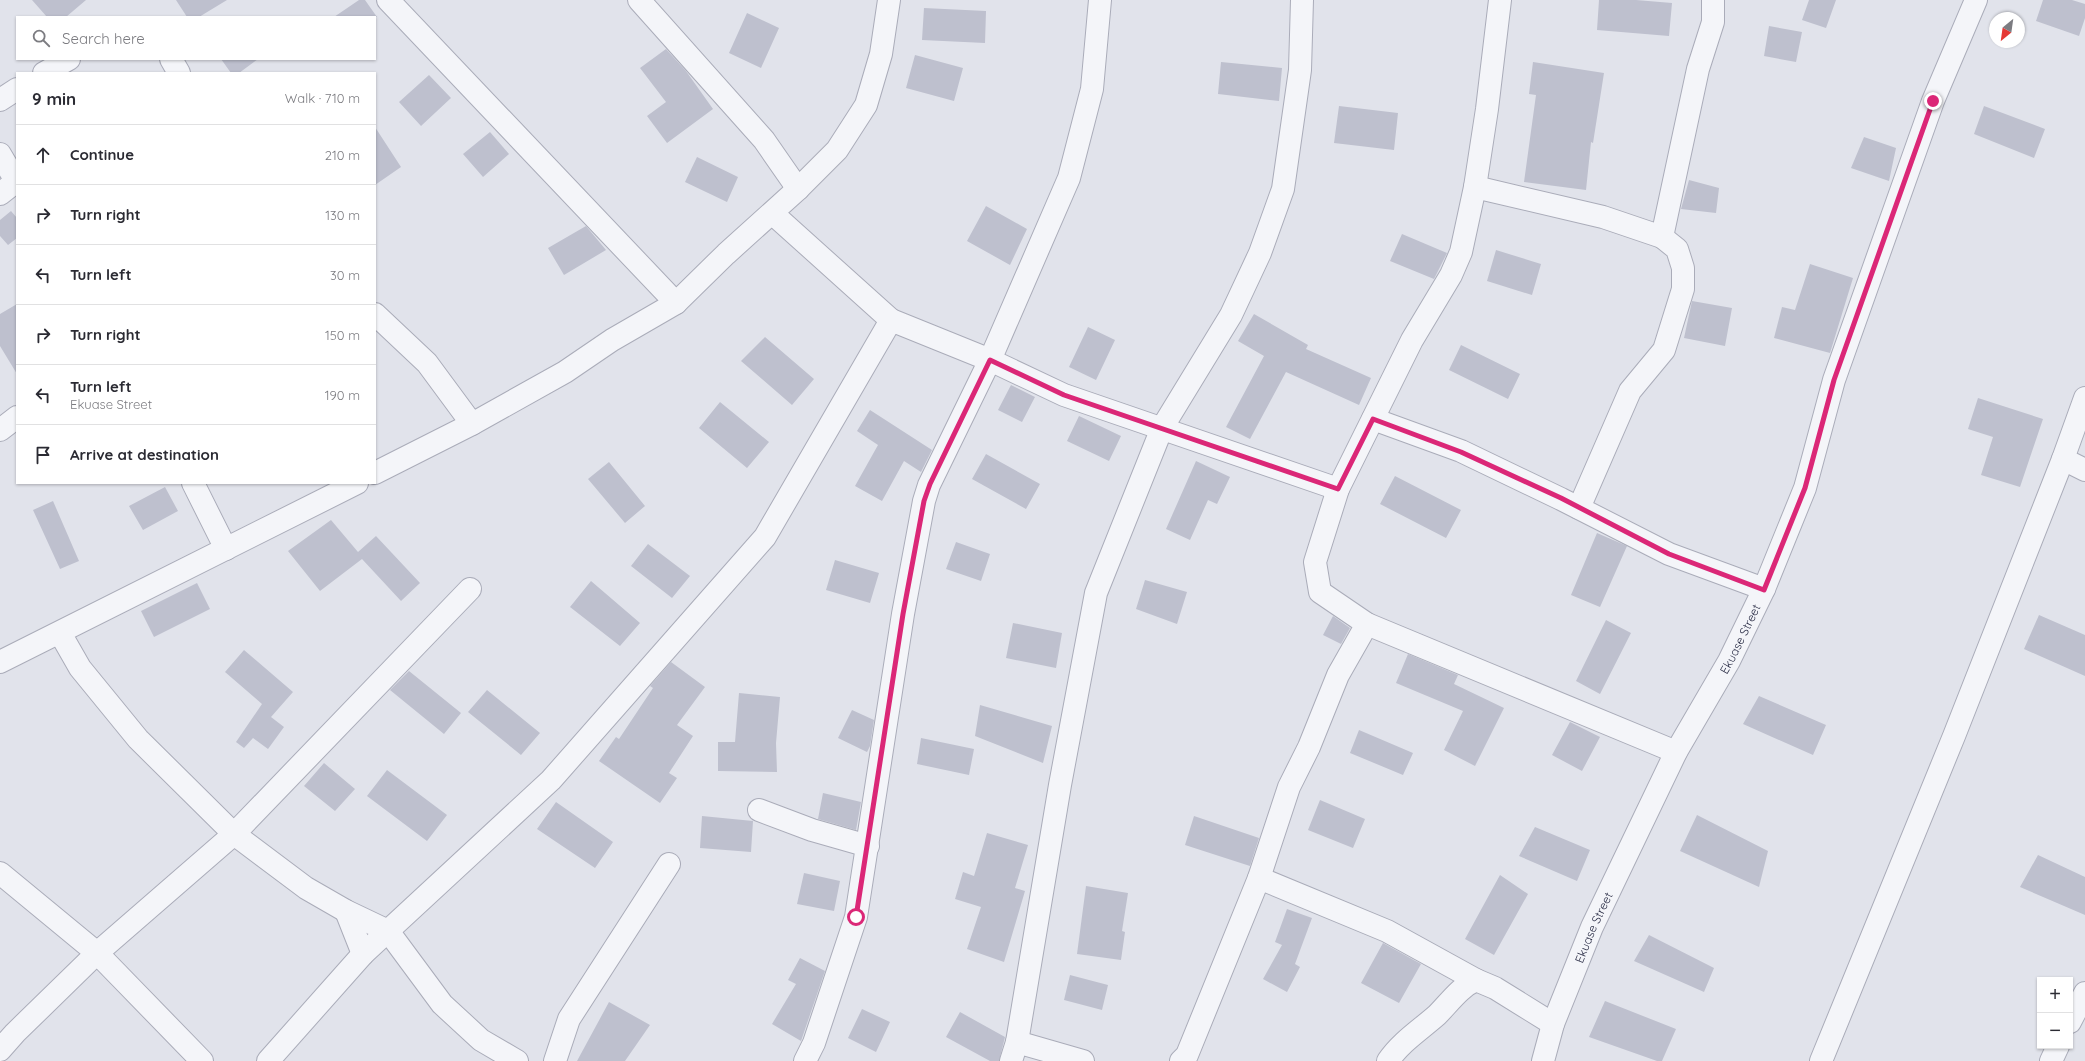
<!DOCTYPE html>
<html lang="en">
<head>
<meta charset="utf-8">
<style>
	:root { --surface:#fff; --page:#f7f7f7; --text:#2b2b33; --muted:#7c7c81; --line:#e1e1e2 }
	body { margin:0; font-family:Quicksand,sans-serif; background:var(--page); color:var(--text) }
	.controls { position:absolute; right:12px; bottom:12px; display:grid; overflow:hidden; border-radius:0px; box-shadow:0 1px 3px #0004 }
	.controls button { width:36px; height:36px; display:grid; place-items:center; padding:0; border:0; border-bottom:1px solid var(--line); background:var(--surface); color:var(--text); font:20px sans-serif }
	.compass { position:absolute; left:1989px; top:12px; width:36px; height:36px; border-radius:50%; background:var(--surface); box-shadow:0 1px 3px #0004; rotate:209deg }
	.stop { position:absolute; width:12px; height:12px; margin:-9px; border:3px solid #db2777; border-radius:50%; background:#fff }
	.stop.end { background:#db2777; border-color:#fff; box-shadow:0 1px 4px #0008 }
	.list { margin:0; padding:0; list-style:none }
	h2 { display:flex; justify-content:space-between; align-items:center; height:52px; margin:0; padding:0 16px; font-size:17px }
	h2 small { font-size:13px; font-weight:400; color:var(--muted) }
	.list li { display:grid; grid-template-columns:26px 1fr auto; gap:12px; align-items:center; box-sizing:border-box; height:60px; padding:0 16px; border-top:1px solid var(--line) }
	.list b { display:block; font-size:15px; white-space:nowrap }
	.list p { margin:0; font-size:13px; white-space:nowrap; color:var(--muted) }
	.list em { font-size:13px; font-style:normal; color:var(--muted) }
	.icon { flex:none; width:22px; height:22px; fill:none; stroke:currentColor; stroke-width:2; stroke-linecap:round; stroke-linejoin:round }
	.map { position:relative; flex:none; width:2085px; height:1061px; overflow:hidden }
	.search { position:absolute; background:var(--surface); box-shadow:0 1px 3px #0004; left:16px; top:16px; width:360px; height:44px; display:flex; align-items:center; gap:10px; box-sizing:border-box; padding:0 14px; border-radius:0px; color:var(--muted); font-size:15px }
	.panel { position:absolute; background:var(--surface); box-shadow:0 1px 3px #0004; left:16px; top:72px; width:360px; height:412px; border-radius:0px }
	.map>svg:first-child { display:block }
</style>
</head>
<body>
<div class="map">
<svg width="2085" height="1061" viewBox="0 0 2085 1061">
	<rect width="100%" height="100%" fill="#e1e3eb"/>
	<path fill="#bec0ce" d="M 32,0 L 86,0 L 66,17 L 47,17 Z
		M 176,0 L 227,0 L 199,17 L 187,17 Z
		M 359,0 L 365,0 L 377,17 L 334,17 Z
		M 1599,0 L 1636,0 L 1672,3 L 1669,36 L 1597,30 Z
		M 1809,0 L 1836,0 L 1826,28 L 1802,20 Z
		M 2043,0 L 2072,0 L 2085,4 L 2085,18 L 2079,36 L 2036,21 Z
		M 924,8 L 986,11 L 985,43 L 922,40 Z
		M 747,13 L 779,28 L 761,68 L 729,53 Z
		M 1769,26 L 1802,32 L 1796,62 L 1764,56 Z
		M 666,49 L 686,71 L 713,109 L 667,143 L 647,116 L 666,102 L 640,68 Z
		M 915,55 L 963,68 L 954,101 L 906,88 Z
		M 221,59 L 258,59 L 239,73 L 231,73 Z
		M 1221,62 L 1282,68 L 1279,101 L 1218,94 Z
		M 1533,62 L 1604,73 L 1593,143 L 1591,142 L 1586,190 L 1524,182 L 1536,95 L 1529,94 Z
		M 429,75 L 451,98 L 421,126 L 399,102 Z
		M 1339,106 L 1398,113 L 1394,150 L 1334,143 Z
		M 1984,106 L 2045,129 L 2034,158 L 1974,134 Z
		M 375,127 L 401,167 L 375,185 Z
		M 490,132 L 509,154 L 483,177 L 463,154 Z
		M 1864,137 L 1896,148 L 1889,181 L 1851,168 Z
		M 697,157 L 738,177 L 727,202 L 685,182 Z
		M 1689,180 L 1719,188 L 1716,213 L 1681,209 Z
		M 986,206 L 1027,229 L 1010,265 L 967,241 Z
		M 11,211 L 17,218 L 17,238 L 8,245 L 0,236 L 0,220 Z
		M 586,226 L 606,250 L 564,275 L 548,248 Z
		M 1402,234 L 1447,253 L 1434,279 L 1390,261 Z
		M 1496,250 L 1541,264 L 1532,295 L 1487,281 Z
		M 1810,264 L 1853,278 L 1830,353 L 1774,338 L 1782,307 L 1795,310 Z
		M 1692,301 L 1732,308 L 1725,346 L 1684,338 Z
		M 17,304 L 17,374 L 0,346 L 0,314 Z
		M 1254,314 L 1308,345 L 1306,349 L 1371,378 L 1359,405 L 1286,372 L 1250,439 L 1226,427 L 1264,356 L 1238,341 Z
		M 1088,327 L 1115,340 L 1096,380 L 1069,367 Z
		M 765,337 L 814,379 L 792,405 L 741,361 Z
		M 1461,345 L 1520,374 L 1508,399 L 1449,370 Z
		M 1011,385 L 1035,397 L 1022,422 L 998,410 Z
		M 1978,398 L 2043,419 L 2020,487 L 1981,475 L 1993,437 L 1968,429 Z
		M 720,402 L 769,442 L 747,468 L 699,428 Z
		M 870,410 L 932,450 L 921,472 L 904,461 L 882,501 L 855,486 L 878,445 L 857,431 Z
		M 1079,416 L 1121,436 L 1109,461 L 1067,441 Z
		M 986,454 L 1040,484 L 1026,509 L 972,479 Z
		M 1196,461 L 1230,477 L 1217,504 L 1208,500 L 1190,540 L 1166,529 Z
		M 609,462 L 645,506 L 625,523 L 588,479 Z
		M 1395,476 L 1461,510 L 1446,538 L 1380,504 Z
		M 165,487 L 178,511 L 143,530 L 129,506 Z
		M 53,501 L 79,561 L 60,569 L 33,510 Z
		M 331,520 L 358,552 L 376,536 L 420,583 L 401,601 L 362,559 L 320,591 L 288,551 Z
		M 1597,533 L 1627,546 L 1600,607 L 1571,595 Z
		M 956,542 L 990,554 L 981,581 L 946,569 Z
		M 648,544 L 690,576 L 672,598 L 631,566 Z
		M 835,560 L 879,573 L 870,603 L 826,590 Z
		M 1145,580 L 1187,592 L 1177,624 L 1136,609 Z
		M 591,581 L 640,623 L 620,646 L 570,607 Z
		M 197,583 L 210,609 L 154,637 L 141,611 Z
		M 2039,615 L 2085,635 L 2085,676 L 2024,649 Z
		M 1333,616 L 1350,628 L 1341,644 L 1323,635 Z
		M 1606,620 L 1631,633 L 1600,694 L 1576,681 Z
		M 1013,623 L 1062,633 L 1056,668 L 1006,658 Z
		M 244,650 L 293,692 L 271,717 L 284,727 L 268,749 L 253,738 L 244,748 L 236,742 L 262,704 L 225,672 Z
		M 1408,654 L 1458,675 L 1454,684 L 1504,708 L 1475,766 L 1444,750 L 1463,711 L 1396,683 Z
		M 671,662 L 705,687 L 677,725 L 693,736 L 669,773 L 677,778 L 660,803 L 599,761 L 616,737 L 619,739 L 653,688 L 650,686 Z
		M 409,671 L 461,713 L 444,734 L 390,690 Z
		M 487,690 L 540,733 L 521,755 L 468,712 Z
		M 739,693 L 780,697 L 776,743 L 777,772 L 718,771 L 718,742 L 735,742 Z
		M 1759,696 L 1826,725 L 1813,755 L 1743,724 Z
		M 980,705 L 1052,726 L 1043,763 L 975,736 Z
		M 852,710 L 874,720 L 870,746 L 867,752 L 838,738 Z
		M 1570,722 L 1600,737 L 1582,771 L 1552,755 Z
		M 1359,730 L 1413,753 L 1403,775 L 1350,753 Z
		M 921,738 L 974,749 L 969,775 L 917,764 Z
		M 324,763 L 355,789 L 335,811 L 304,786 Z
		M 387,770 L 447,815 L 427,841 L 367,796 Z
		M 823,793 L 861,802 L 856,830 L 818,819 Z
		M 1320,800 L 1365,819 L 1353,848 L 1308,830 Z
		M 556,802 L 613,842 L 595,868 L 537,829 Z
		M 1697,815 L 1768,851 L 1759,887 L 1680,851 Z
		M 702,816 L 753,821 L 751,852 L 700,848 Z
		M 1194,816 L 1259,838 L 1250,866 L 1185,845 Z
		M 1535,827 L 1590,850 L 1577,881 L 1519,856 Z
		M 987,833 L 1028,845 L 1015,888 L 1025,891 L 1004,962 L 967,949 L 981,907 L 955,899 L 963,872 L 974,876 Z
		M 2038,855 L 2085,877 L 2085,915 L 2020,887 Z
		M 804,873 L 840,881 L 834,911 L 797,904 Z
		M 1500,875 L 1528,894 L 1494,955 L 1465,939 Z
		M 1086,886 L 1128,893 L 1122,931 L 1125,932 L 1121,960 L 1077,954 Z
		M 1287,909 L 1312,918 L 1295,964 L 1300,967 L 1287,992 L 1263,979 L 1282,945 L 1275,942 Z
		M 1649,935 L 1714,968 L 1704,992 L 1634,961 Z
		M 1383,943 L 1421,964 L 1399,1003 L 1361,983 Z
		M 800,958 L 825,971 L 801,1041 L 772,1024 L 796,984 L 788,980 Z
		M 1070,975 L 1108,985 L 1102,1010 L 1064,1000 Z
		M 1605,1001 L 1676,1029 L 1662,1061 L 1657,1061 L 1589,1037 Z
		M 609,1002 L 650,1025 L 625,1061 L 577,1061 Z
		M 862,1009 L 890,1022 L 876,1052 L 848,1038 Z
		M 960,1012 L 1005,1037 L 999,1061 L 990,1061 L 946,1037 Z"/>
	<g fill="none" stroke-linecap="round" stroke-linejoin="round">
		<defs>
			<g id="minor">
				<path d="M 388,0 L 676,303"/>
				<path d="M 639,0 L 764,140 L 798,189"/>
				<path d="M 1500,0 L 1487,109 L 1475,187 L 1461,252 L 1451,275 L 1412,340 L 1338,489 L 1315,562 L 1320,592 L 1367,624 L 1676,752"/>
				<path d="M 171,59 L 179,73"/>
				<path d="M 44,73 L 69,59"/>
				<path d="M 0,100 L 17,89"/>
				<path d="M 0,154 L 13,176 L 14,183 L 0,194"/>
				<path d="M 1475,187 L 1603,217 L 1662,237 L 1677,249 L 1683,268 L 1683,289 L 1664,350 L 1630,391 L 1579,508"/>
				<path d="M 772,213 L 891,320"/>
				<path d="M 1662,237 L 1698,69 L 1713,22 L 1713,0"/>
				<path d="M 375,314 L 427,363 L 472,424"/>
				<path d="M 1373,419 L 1461,451 L 1561,499 L 1669,554 L 1764,589"/>
				<path d="M 0,430 L 17,417"/>
				<path d="M 2063,459 L 2085,470"/>
				<path d="M 375,473 L 472,424 L 565,372 L 612,340 L 676,303 L 726,254 L 798,189 L 837,150 L 866,105 L 881,54 L 889,0"/>
				<path d="M 193,483 L 226,549"/>
				<path d="M 60,633 L 80,668 L 138,739 L 234,834 L 306,888 L 346,911 L 388,931 L 442,1004 L 481,1040 L 517,1061"/>
				<path d="M 0,662 L 357,483"/>
				<path d="M 759,810 L 812,830 L 868,846"/>
				<path d="M 0,873 L 97,953 L 202,1061"/>
				<path d="M 1259,878 L 1387,931 L 1476,980"/>
				<path d="M 346,911 L 363,954"/>
				<path d="M 2070,1022 L 2085,993"/>
				<path d="M 1017,1042 L 1083,1061"/>
				<path d="M 0,1050 L 15,1033 L 97,953 L 234,834 L 470,589"/>
				<path d="M 268,1061 L 363,954 L 551,780 L 765,537 L 891,320 L 990,360 L 1064,395 L 1338,489"/>
				<path d="M 555,1061 L 569,1019 L 669,864"/>
				<path d="M 805,1061 L 814,1043 L 856,917 L 903,614 L 924,501 L 929,485 L 990,360 L 1069,178 L 1092,89 L 1100,0"/>
				<path d="M 1011,1061 L 1017,1042 L 1060,785 L 1096,593 L 1162,428 L 1231,315 L 1260,253 L 1283,189 L 1300,70 L 1302,0"/>
				<path d="M 1181,1061 L 1187,1055 L 1259,878 L 1289,787 L 1309,747 L 1338,675 L 1367,624"/>
				<path d="M 1388,1061 C 1401,1042 1420,1030 1437,1015 C 1449,1003 1460,987 1476,980 L 1495,988 L 1553,1024"/>
				<path id="s1" d="M 1543,1061 L 1553,1024 L 1592,927 L 1676,752 L 1729,661 L 1764,589 L 1805,488 L 1834,380 L 1933,101 L 1976,0"/>
				<path d="M 1821,1061 L 1954,736 L 2063,459 L 2085,398"/>
				<path d="M 2051,1061 L 2058,1046"/>
			</g>
		</defs>
		<use href="#minor" stroke="#aaacb9" stroke-width="24"/>
		<use href="#minor" stroke="#f4f5f9" stroke-width="22"/>
	</g>
	<g fill="none" stroke-linecap="round" stroke-linejoin="round">
		<path stroke="#db2777" stroke-width="5" d="M 856,917 L 903,614 L 924,501 L 930,484 L 990,360 L 1064,395 L 1338,489 L 1373,419 L 1461,452 L 1561,498 L 1669,554 L 1764,590 L 1805,488 L 1834,380 L 1933,101"/>
	</g>
	<g text-anchor="middle" dominant-baseline="central" stroke-width="4" stroke-linejoin="round" paint-order="stroke">
		<g font-size="12" fill="#282b44" stroke="#f1f2f8">
			<text stroke="none"><textPath href="#s1" startOffset="467">Ekuase Street</textPath></text>
			<text stroke="none"><textPath href="#s1" startOffset="143">Ekuase Street</textPath></text>
		</g>
	</g>
</svg>
<div class="controls">
<button>+</button>
<button>−</button>
</div>
<svg class="compass" viewBox="-18 -18 36 36"><path d="M0-13l5 13h-10z" fill="#e53935"/><path d="M0 13l5-13h-10z" fill="#7c7c81"/></svg>
<div class="stop" style="left:856px;top:917px"></div>
<div class="stop end" style="left:1933px;top:101px"></div>
<div class="search"><svg class="icon" aria-label="search" viewBox="0 0 24 24"><circle cx="10" cy="10" r="6"/><path d="M15 15l6 6"/></svg>Search here</div>
<section class="panel">
<h2>9 min<small>Walk · 710 m</small></h2>
<ul class="list">
<li><svg class="icon" aria-label="ahead" viewBox="0 0 24 24"><path d="M12 20V5M6 11l6-6 6 6"/></svg><div><b>Continue</b></div><em>210 m</em></li>
<li><svg class="icon" aria-label="right" viewBox="0 0 24 24"><path d="M7 20v-9h11M14 6l5 5-5 5"/></svg><div><b>Turn right</b></div><em>130 m</em></li>
<li><svg class="icon" aria-label="left" viewBox="0 0 24 24"><path d="M17 20v-9H6M10 6l-5 5 5 5"/></svg><div><b>Turn left</b></div><em>30 m</em></li>
<li><svg class="icon" aria-label="right" viewBox="0 0 24 24"><path d="M7 20v-9h11M14 6l5 5-5 5"/></svg><div><b>Turn right</b></div><em>150 m</em></li>
<li><svg class="icon" aria-label="left" viewBox="0 0 24 24"><path d="M17 20v-9H6M10 6l-5 5 5 5"/></svg><div><b>Turn left</b><p>Ekuase Street</p></div><em>190 m</em></li>
<li><svg class="icon" aria-label="arrive" viewBox="0 0 24 24"><path d="M6 21V4h12l-3 4 3 4H6"/></svg><div><b>Arrive at destination</b></div></li>
</ul>
</section>
</div>
</body>
</html>
